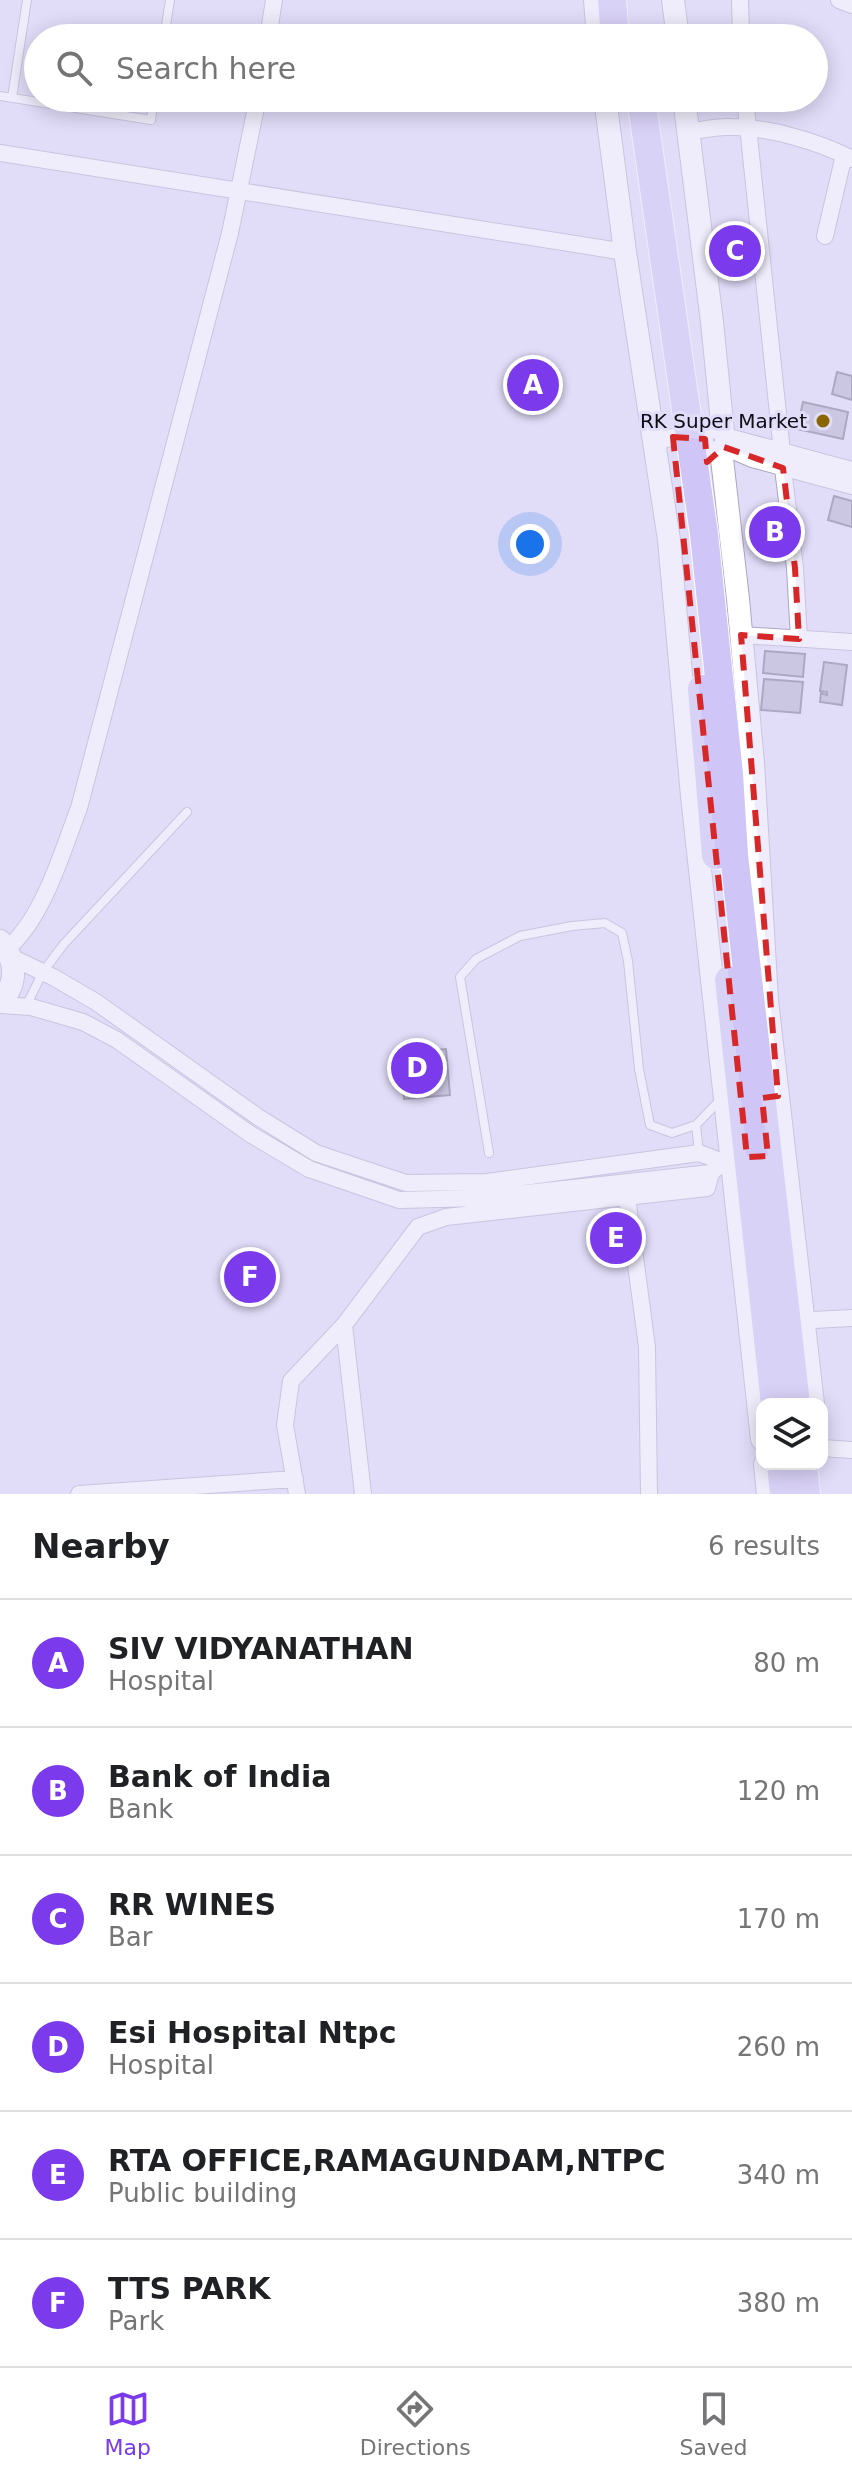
<!DOCTYPE html>
<html lang="en">
<head>
<meta charset="utf-8">
<style>
	:root { --surface:#fff; --page:#f6f6f6; --text:#202124; --muted:#757577; --line:#e0e0e0; --accent:#7c3aed }
	body { margin:0; font-family:"DejaVu Sans",sans-serif; background:var(--page); color:var(--text) }
	.controls { position:absolute; right:24px; bottom:24px; display:grid; overflow:hidden; border-radius:16px; box-shadow:0 4px 20px #0003 }
	.controls button { width:72px; height:72px; display:grid; place-items:center; padding:0; border:0; border-bottom:2px solid var(--line); background:var(--surface); color:var(--text); font:40px sans-serif }
	.you { position:absolute; left:530px; top:544px; width:28px; height:28px; margin:-20px; border:6px solid #fff; border-radius:50%; background:#1a73e8; box-shadow:0 0 0 12px #1a73e833 }
	.badge { display:grid; place-items:center; width:52px; height:52px; border-radius:50%; background:var(--accent); color:#fff; font-size:26px; font-weight:700 }
	.pin { position:absolute; translate:-50% -50%; border:4px solid #fff; box-shadow:0 2px 8px #0006 }
	.list { margin:0; padding:0; list-style:none }
	h2 { display:flex; justify-content:space-between; align-items:center; height:104px; margin:0; padding:0 32px; font-size:34px }
	h2 small { font-size:26px; font-weight:400; color:var(--muted) }
	.list li { display:grid; grid-template-columns:52px 1fr auto; gap:24px; align-items:center; box-sizing:border-box; height:128px; padding:0 32px; border-top:2px solid var(--line) }
	.list b { display:block; font-size:30px; white-space:nowrap }
	.list p { margin:0; font-size:26px; white-space:nowrap; color:var(--muted) }
	.list em { font-size:26px; font-style:normal; color:var(--muted) }
	.icon { flex:none; width:44px; height:44px; fill:none; stroke:currentColor; stroke-width:2; stroke-linecap:round; stroke-linejoin:round }
	.map { position:relative; flex:none; width:852px; height:1494px; overflow:hidden }
	.search { position:absolute; background:var(--surface); box-shadow:0 4px 20px #0003; left:24px; right:24px; top:24px; height:88px; display:flex; align-items:center; gap:20px; box-sizing:border-box; padding:0 28px; border-radius:44px; color:var(--muted); font-size:30px }
	.sheet { height:872px; background:var(--surface) }
	nav { display:flex; justify-content:space-around; align-items:center; box-sizing:border-box; height:112px; border-top:2px solid var(--line); background:var(--surface); font-size:22px; color:var(--muted) }
	nav a { display:grid; justify-items:center; gap:4px }
	nav .on { color:var(--accent) }
	.map>svg:first-child { display:block }
</style>
</head>
<body>
<div class="map">
<svg width="852" height="1494" viewBox="0 0 852 1494">
	<rect width="100%" height="100%" fill="#e1dcf8"/>
	<path fill="#afabc5" stroke="#6d6981" stroke-width="2" d="M 837,372 L 852,376 L 852,400 L 832,394 Z
		M 803,402 L 848,412 L 843,439 L 797,429 Z
		M 834,496 L 852,501 L 852,527 L 828,520 Z
		M 765,651 L 805,654 L 803,677 L 763,673 Z
		M 824,662 L 847,665 L 842,705 L 820,702 L 821,693 L 827,695 L 827,692 L 820,691 Z
		M 764,679 L 803,682 L 800,713 L 761,710 Z
		M 446,1049 L 450,1095 L 404,1099 L 400,1053 Z
		M 621,1232 L 623,1240 L 601,1244 L 600,1235 Z"/>
	<g fill="none" stroke-linecap="round" stroke-linejoin="round">
		<defs>
			<path id="lane" d="M 164,38 L 170,0
				M 0,96 L 151,120 L 154,98
				M 12,98 L 27,0
				M 26,1006 L 43,972 L 63,945 L 187,812
				M 696,1125 L 699,1153
				M 489,1153 L 460,977 L 476,959 L 520,936 L 572,926 L 605,923 L 622,933 L 628,961 L 639,1069 L 650,1125 L 672,1133 L 696,1125 L 720,1100"/>
			<path id="street" d="M 740,0 L 741,38
				M 839,0 L 852,5
				M 268,38 L 274,0
				M 745,98 L 782,452
				M 688,132 C 702,130 717,126 731,127 C 768,127 820,142 852,159
				M 0,153 L 625,252
				M 825,236 L 844,155
				M705 440a11 11 0 1 1 22 0a11 11 0 1 1-22 0Z
				M 725,436 L 852,470
				M 656,442 L 673,437 L 698,438
				M 724,447 L 752,459 L 852,486
				M 783,468 L 795,568 L 799,639
				M 741,635 L 852,642
				M 7,949 C 44,917 62,852 79,808 L 230,233 L 258,98
				M 11,957 L 53,977 L 96,1002 L 258,1117 L 316,1153 L 406,1183 L 487,1182 L 699,1153 L 723,1162
				M 0,1005 L 31,1007 L 83,1022 L 117,1040 L 250,1134 L 309,1169 L 399,1200 L 480,1198 L 711,1173 L 723,1162 L 740,1159
				M 627,1197 L 647,1347 L 649,1494
				M 794,1321 L 852,1318
				M 344,1325 L 363,1494
				M 822,1448 L 852,1450
				M 79,1494 L 295,1479
				M 297,1494 L 285,1425 L 291,1381 L 344,1325 L 418,1227 L 446,1217 L 707,1188 L 711,1173"/>
			<path id="secondary" d="M 595,0 L 598,38
				M 673,0 L 678,38
				M 605,98 L 625,252 L 669,540 L 692,796 L 762,1439
				M 684,98 L 712,322 L 723,432
				M 721,450 L 738,599 L 753,763 L 767,1000 L 813,1404
				M 0,941 C 17,960 18,984 0,1002
				M 765,1464 L 768,1494"/>
			<path id="highway" d="M 612,0 L 615,38
				M 641,98 L 704,534 L 729,774 L 734,855 L 796,1404
				M 702,689 L 716,855
				M 729,980 L 775,1404
				M 781,1464 L 784,1494
				M 803,1464 L 806,1494"/>
		</defs>
		<use href="#lane" stroke="#aba7c1" stroke-width="10"/>
		<use href="#street" stroke="#aba7c1" stroke-width="18"/>
		<use href="#secondary" stroke="#aba7c1" stroke-width="24"/>
		<use href="#highway" stroke="#fff" stroke-width="30"/>
		<use href="#lane" stroke="#fff" stroke-width="8"/>
		<use href="#street" stroke="#fff" stroke-width="16"/>
		<use href="#secondary" stroke="#fff" stroke-width="22"/>
		<use href="#highway" stroke="#cfc6f7" stroke-width="28"/>
	</g>
	<path d="M0 0H852V1494H0ZM 673,437 L 705,439 L 707,462 L 724,447 L 783,468 L 795,568 L 799,639 L 741,635 L 778,1096 L 762,1098 L 768,1156 L 747,1157 Z" fill="#e1dcf8" fill-opacity=".55" fill-rule="evenodd"/>
	<path fill="none" stroke="#d62828" stroke-width="6" stroke-dasharray="16 10" stroke-linejoin="round" d="M 673,437 L 705,439 L 707,462 L 724,447 L 783,468 L 795,568 L 799,639 L 741,635 L 778,1096 L 762,1098 L 768,1156 L 747,1157 Z"/>
	<circle fill="#8a6503" stroke="#e1dcf8" stroke-width="3" cx="823" cy="421" r="8"/>
	<g text-anchor="middle" dominant-baseline="central" stroke-width="6" stroke-linejoin="round" paint-order="stroke">
		<g font-size="20" fill="#0e0c15" stroke="#e1dcf8" text-anchor="end">
			<text x="807" y="421">RK Super Market</text>
		</g>
	</g>
</svg>
<div class="controls">
<button><svg class="icon" aria-label="layers" viewBox="0 0 24 24"><path d="M12 4l9 5-9 5-9-5zM3 14l9 5 9-5"/></svg></button>
</div>
<div class="you"></div>
<div class="pin badge" style="left:533px;top:385px">A</div>
<div class="pin badge" style="left:775px;top:532px">B</div>
<div class="pin badge" style="left:735px;top:251px">C</div>
<div class="pin badge" style="left:417px;top:1068px">D</div>
<div class="pin badge" style="left:616px;top:1238px">E</div>
<div class="pin badge" style="left:250px;top:1277px">F</div>
<div class="search"><svg class="icon" aria-label="search" viewBox="0 0 24 24"><circle cx="10" cy="10" r="6"/><path d="M15 15l6 6"/></svg>Search here</div>
</div>
<section class="sheet">
<h2>Nearby<small>6 results</small></h2>
<ul class="list">
<li><span class="badge">A</span><div><b>SIV VIDYANATHAN</b><p>Hospital</p></div><em>80 m</em></li>
<li><span class="badge">B</span><div><b>Bank of India</b><p>Bank</p></div><em>120 m</em></li>
<li><span class="badge">C</span><div><b>RR WINES</b><p>Bar</p></div><em>170 m</em></li>
<li><span class="badge">D</span><div><b>Esi Hospital Ntpc</b><p>Hospital</p></div><em>260 m</em></li>
<li><span class="badge">E</span><div><b>RTA OFFICE,RAMAGUNDAM,NTPC</b><p>Public building</p></div><em>340 m</em></li>
<li><span class="badge">F</span><div><b>TTS PARK</b><p>Park</p></div><em>380 m</em></li>
</ul>
</section>
<nav>
<a class="on"><svg class="icon" aria-label="map" viewBox="0 0 24 24"><path d="M3 6l6-2 6 2 6-2v14l-6 2-6-2-6 2zM9 4v14M15 6v14"/></svg>Map</a>
<a><svg class="icon" aria-label="directions" viewBox="0 0 24 24"><path d="M12 3l9 9-9 9-9-9zM9 14v-3h6M13 9l2 2-2 2"/></svg>Directions</a>
<a><svg class="icon" aria-label="saved" viewBox="0 0 24 24"><path d="M7 4h10v16l-5-4-5 4z"/></svg>Saved</a>
</nav>
</body>
</html>
